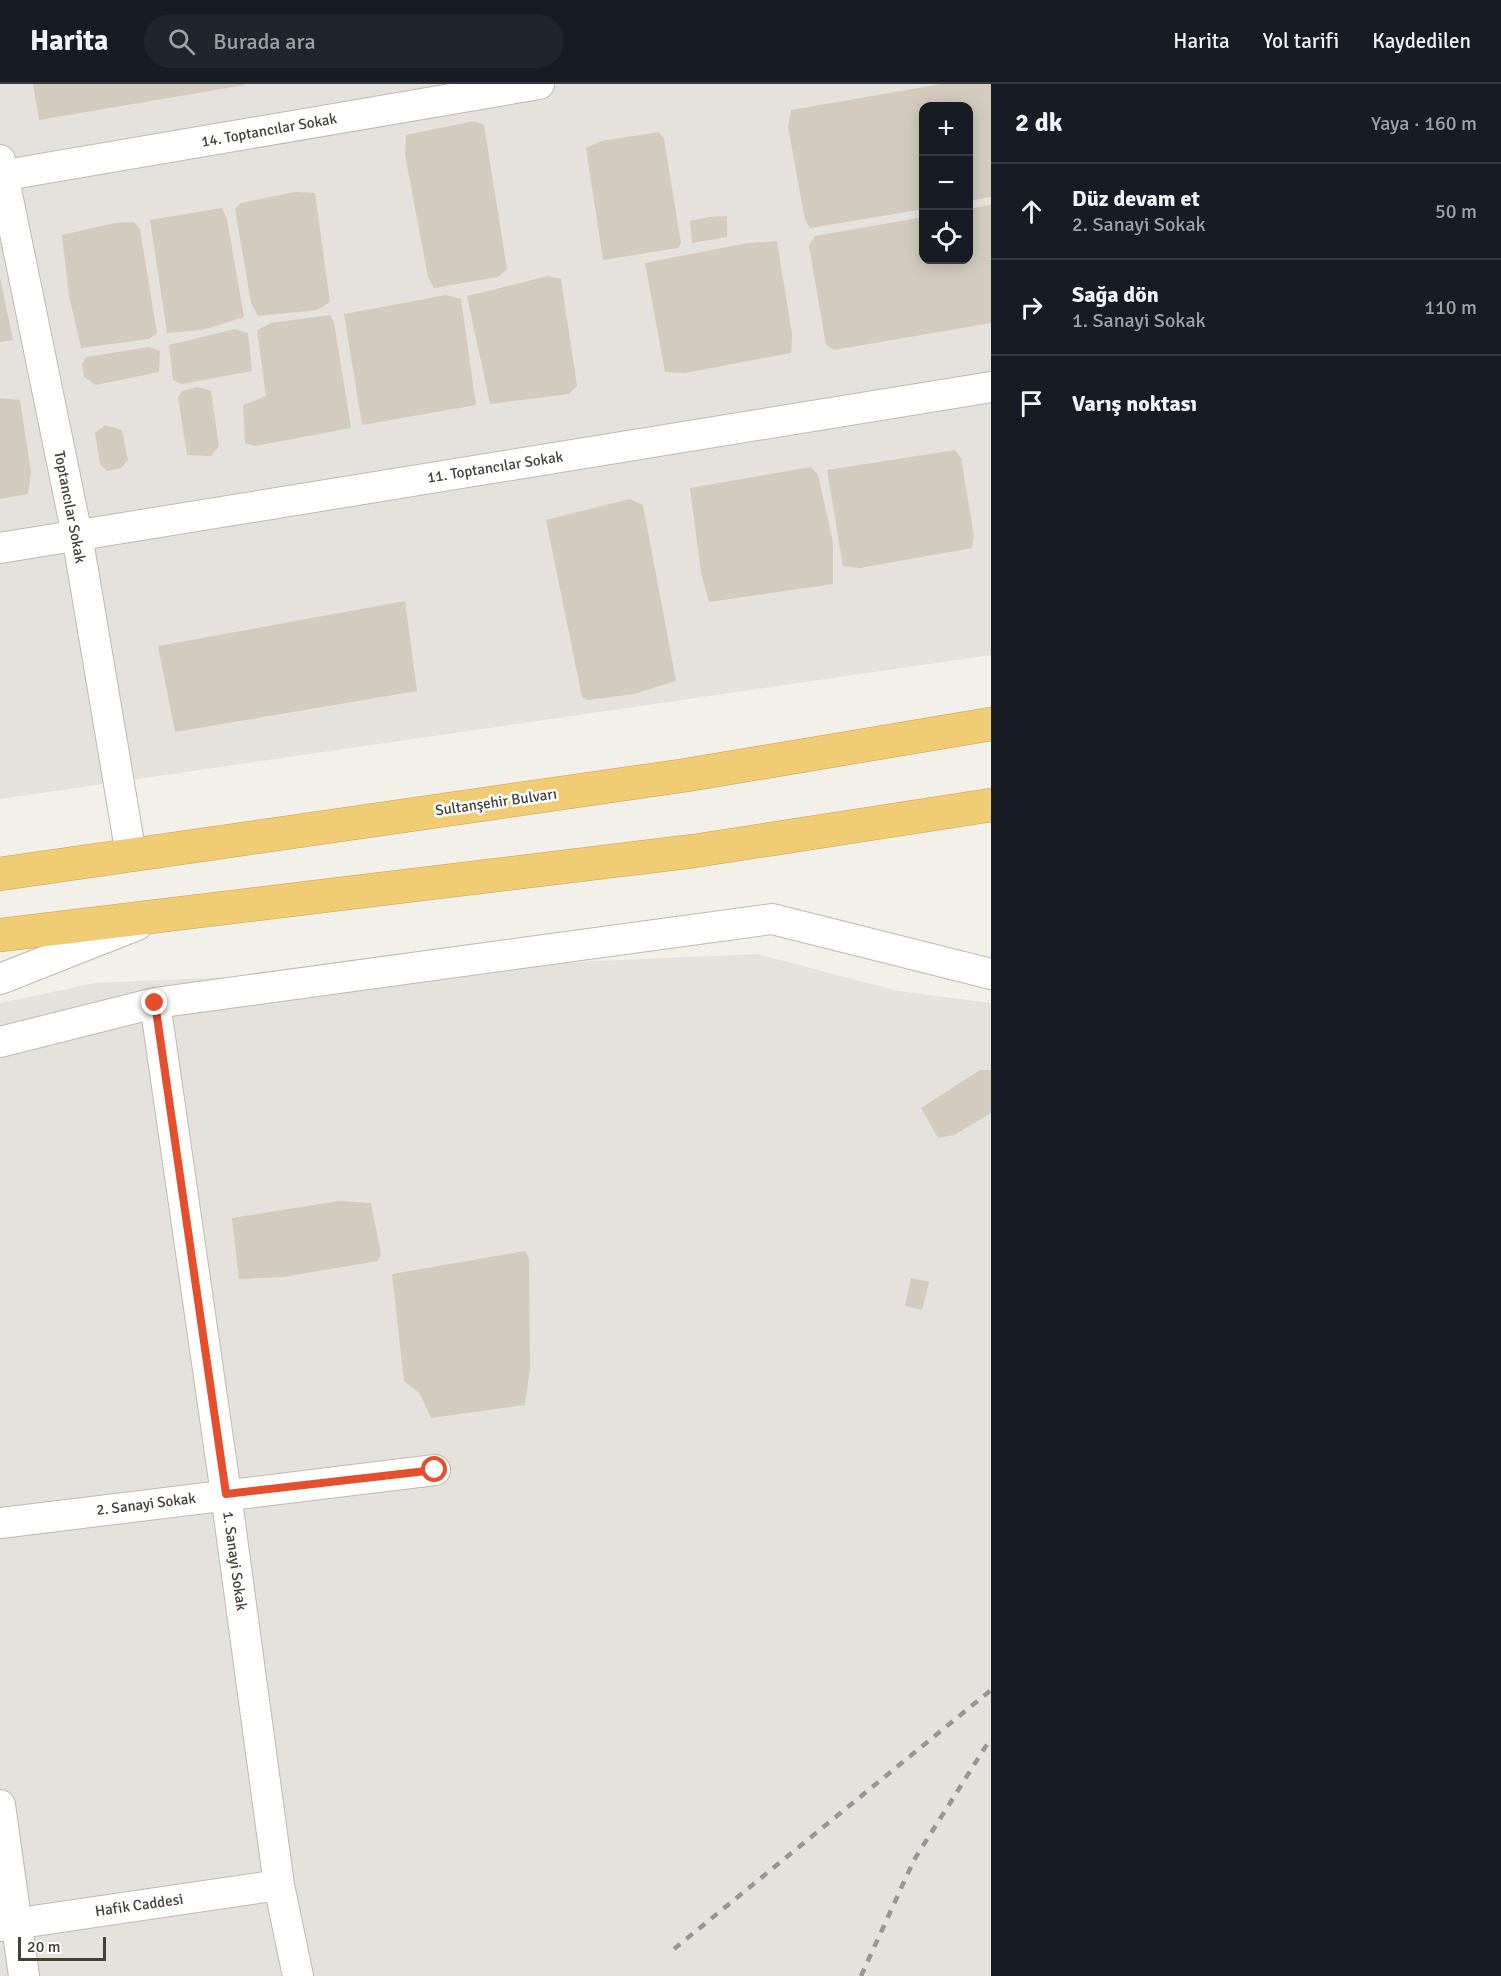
<!DOCTYPE html>
<html lang="tr">
<head>
<meta charset="utf-8">
<style>
	:root { --surface:#171b24; --page:#20242c; --text:#f1f3f6; --muted:#9ea1a6; --line:#363941 }
	body { margin:0; font-family:Signika,sans-serif; background:var(--page); color:var(--text) }
	.controls { position:absolute; right:18px; top:18px; display:grid; overflow:hidden; border-radius:12px; box-shadow:0 3px 15px #0003 }
	.controls button { width:54px; height:54px; display:grid; place-items:center; padding:0; border:0; border-bottom:2px solid var(--line); background:var(--surface); color:var(--text); font:30px sans-serif }
	.scale { position:absolute; left:18px; bottom:15px; width:88px; box-sizing:border-box; padding-left:6px; border:3px solid #454037; border-top:0; font-size:16px; line-height:21px; white-space:nowrap; color:#454037; -webkit-text-stroke:4px #fff; paint-order:stroke }
	.stop { position:absolute; width:18px; height:18px; margin:-14px; border:4px solid #e54f2c; border-radius:50%; background:#fff }
	.stop.end { background:#e54f2c; border-color:#fff; box-shadow:0 2px 6px #0008 }
	.list { margin:0; padding:0; list-style:none }
	h2 { display:flex; justify-content:space-between; align-items:center; height:78px; margin:0; padding:0 24px; font-size:26px }
	h2 small { font-size:20px; font-weight:400; color:var(--muted) }
	.list li { display:grid; grid-template-columns:39px 1fr auto; gap:18px; align-items:center; box-sizing:border-box; height:96px; padding:0 24px; border-top:2px solid var(--line) }
	.list b { display:block; font-size:22px; white-space:nowrap }
	.list p { margin:0; font-size:20px; white-space:nowrap; color:var(--muted) }
	.list em { font-size:20px; font-style:normal; color:var(--muted) }
	.icon { flex:none; width:33px; height:33px; fill:none; stroke:currentColor; stroke-width:2; stroke-linecap:round; stroke-linejoin:round }
	.map { position:relative; flex:none; width:991px; height:1892px; overflow:hidden }
	header { display:flex; align-items:center; gap:36px; box-sizing:border-box; height:84px; padding:0 30px; background:var(--surface); border-bottom:2px solid var(--line) }
	header strong { font-size:28px }
	nav { display:flex; gap:33px; margin-inline-start:auto; font-size:21px }
	.search { width:420px; height:54px; background:var(--page); display:flex; align-items:center; gap:15px; box-sizing:border-box; padding:0 21px; border-radius:33px; color:var(--muted); font-size:22px }
	main { display:flex }
	aside { flex:1; background:var(--surface) }
	.map>svg:first-child { display:block }
</style>
</head>
<body>
<header>
<strong>Harita</strong>
<div class="search"><svg class="icon" aria-label="search" viewBox="0 0 24 24"><circle cx="10" cy="10" r="6"/><path d="M15 15l6 6"/></svg>Burada ara</div>
<nav><a>Harita</a><a>Yol tarifi</a><a>Kaydedilen</a></nav>
</header>
<main>
<div class="map">
<svg width="991" height="1892" viewBox="0 0 991 1892">
	<rect width="100%" height="100%" fill="#f2f0e8"/>
	<path fill="#e5e1dc" fill-rule="evenodd" d="M 0,0 L 991,0 L 991,571 L 0,715 ZM 924,22 L 968,22 L 968,176 L 924,176 Z
		M 757,870 L 898,907 L 991,919 L 991,1892 L 0,1892 L 0,919 L 96,899 Z"/>
	<path fill="#d3ccbe" d="M 33,0 L 245,0 L 245,1 L 39,36 Z
		M 941,0 L 991,0 L 991,113 L 968,117 L 968,22 L 924,22 L 924,125 L 810,144 L 805,136 L 788,43 L 791,26 Z
		M 474,37 L 484,41 L 507,185 L 498,193 L 434,204 L 428,193 L 405,71 L 406,51 Z
		M 659,48 L 664,55 L 681,159 L 678,164 L 603,176 L 586,64 L 601,57 Z
		M 295,108 L 315,109 L 330,218 L 317,226 L 258,232 L 251,219 L 235,125 L 241,119 Z
		M 991,121 L 991,239 L 834,266 L 826,261 L 809,162 L 815,152 L 924,133 L 924,176 L 968,176 L 968,125 Z
		M 222,124 L 227,135 L 244,233 L 202,246 L 167,249 L 150,136 Z
		M 727,132 L 727,153 L 692,159 L 690,137 L 709,133 Z
		M 134,138 L 140,145 L 157,249 L 149,255 L 81,264 L 69,212 L 62,151 L 115,139 Z
		M 777,157 L 792,250 L 791,269 L 685,289 L 665,288 L 645,179 L 748,159 Z
		M 548,192 L 561,195 L 577,302 L 569,310 L 490,320 L 467,212 Z
		M 0,193 L 13,256 L 0,258 Z
		M 446,211 L 461,215 L 476,321 L 362,341 L 344,230 Z
		M 330,231 L 334,238 L 351,344 L 255,362 L 245,359 L 243,321 L 266,312 L 257,246 L 271,239 Z
		M 235,245 L 248,249 L 252,287 L 182,300 L 173,296 L 169,261 Z
		M 149,263 L 160,267 L 159,288 L 96,301 L 84,293 L 82,280 L 86,273 Z
		M 198,303 L 211,307 L 219,362 L 211,372 L 187,371 L 178,313 L 182,307 Z
		M 0,314 L 20,316 L 31,388 L 28,410 L 0,415 Z
		M 105,341 L 122,346 L 128,376 L 121,384 L 107,387 L 100,380 L 95,349 Z
		M 955,366 L 961,374 L 974,452 L 972,464 L 860,484 L 843,482 L 827,386 Z
		M 811,383 L 818,391 L 833,458 L 833,500 L 709,518 L 701,489 L 690,404 Z
		M 630,415 L 643,421 L 676,597 L 634,610 L 587,616 L 582,613 L 546,436 Z
		M 405,517 L 417,607 L 175,648 L 158,562 Z
		M 980,986 L 991,986 L 991,1029 L 954,1051 L 938,1054 L 921,1024 Z
		M 339,1117 L 371,1119 L 381,1170 L 378,1177 L 283,1193 L 239,1195 L 232,1134 Z
		M 525,1167 L 529,1174 L 530,1284 L 525,1321 L 431,1334 L 420,1310 L 404,1297 L 392,1190 Z
		M 911,1194 L 929,1198 L 922,1226 L 905,1222 Z"/>
	<g fill="none" stroke-linecap="round" stroke-linejoin="round">
		<defs>
			<path id="street" d="M 0,76 L 77,451 L 131,771
				M 0,92 L 539,0
				M 0,464 L 991,303
				M 0,895 L 137,841
				M 155,919 L 226,1410 L 279,1801 L 298,1892
				M 0,958 L 155,919 L 772,835 L 991,890
				M 0,1439 L 435,1386
				M 0,1721 L 24,1892
				M 0,1842 L 279,1801"/>
			<path id="highway" d="M 0,790 L 687,691 L 991,640
				M 0,851 L 694,767 L 991,721"/>
		</defs>
		<use href="#street" stroke="#c0baae" stroke-width="32"/>
		<use href="#highway" stroke="#cea146" stroke-width="34"/>
		<use href="#street" stroke="#fff" stroke-width="30"/>
		<use href="#highway" stroke="#f0cc75" stroke-width="33"/>
		<path stroke="#969696" stroke-width="4.5" stroke-dasharray="8 8" stroke-linecap="butt" d="M 674,1865 L 991,1606
			M 861,1892 L 914,1776 L 991,1654"/>
	</g>
	<g fill="none" stroke-linecap="round" stroke-linejoin="round">
		<path stroke="#e54f2c" stroke-width="8" d="M 155,919 L 226,1410 L 435,1386"/>
	</g>
	<g text-anchor="middle" dominant-baseline="central" stroke-width="5" stroke-linejoin="round" paint-order="stroke">
		<g font-size="15" fill="#454037" stroke="#fff">
			<text transform="translate(269 46) rotate(-10)">14. Toptancılar Sokak</text>
			<text transform="translate(495 383) rotate(-9)">11. Toptancılar Sokak</text>
			<text transform="translate(70 423) rotate(79)">Toptancılar Sokak</text>
			<text transform="translate(496 718) rotate(-8)">Sultanşehir Bulvarı</text>
			<text transform="translate(146 1420) rotate(-7)">2. Sanayi Sokak</text>
			<text transform="translate(235 1477) rotate(82)">1. Sanayi Sokak</text>
			<text transform="translate(139 1821) rotate(-8)">Hafik Caddesi</text>
		</g>
	</g>
</svg>
<div class="controls">
<button>+</button>
<button>−</button>
<button><svg class="icon" aria-label="locate" viewBox="0 0 24 24"><circle cx="12" cy="12" r="6"/><path d="M12 2v4M12 18v4M2 12h4M18 12h4"/></svg></button>
</div>
<div class="scale">20 m</div>
<div class="stop" style="left:435px;top:1386px"></div>
<div class="stop end" style="left:155px;top:919px"></div>
</div>
<aside>
<h2>2 dk<small>Yaya · 160 m</small></h2>
<ul class="list">
<li><svg class="icon" aria-label="ahead" viewBox="0 0 24 24"><path d="M12 20V5M6 11l6-6 6 6"/></svg><div><b>Düz devam et</b><p>2. Sanayi Sokak</p></div><em>50 m</em></li>
<li><svg class="icon" aria-label="right" viewBox="0 0 24 24"><path d="M7 20v-9h11M14 6l5 5-5 5"/></svg><div><b>Sağa dön</b><p>1. Sanayi Sokak</p></div><em>110 m</em></li>
<li><svg class="icon" aria-label="arrive" viewBox="0 0 24 24"><path d="M6 21V4h12l-3 4 3 4H6"/></svg><div><b>Varış noktası</b></div></li>
</ul>
</aside>
</main>
</body>
</html>
